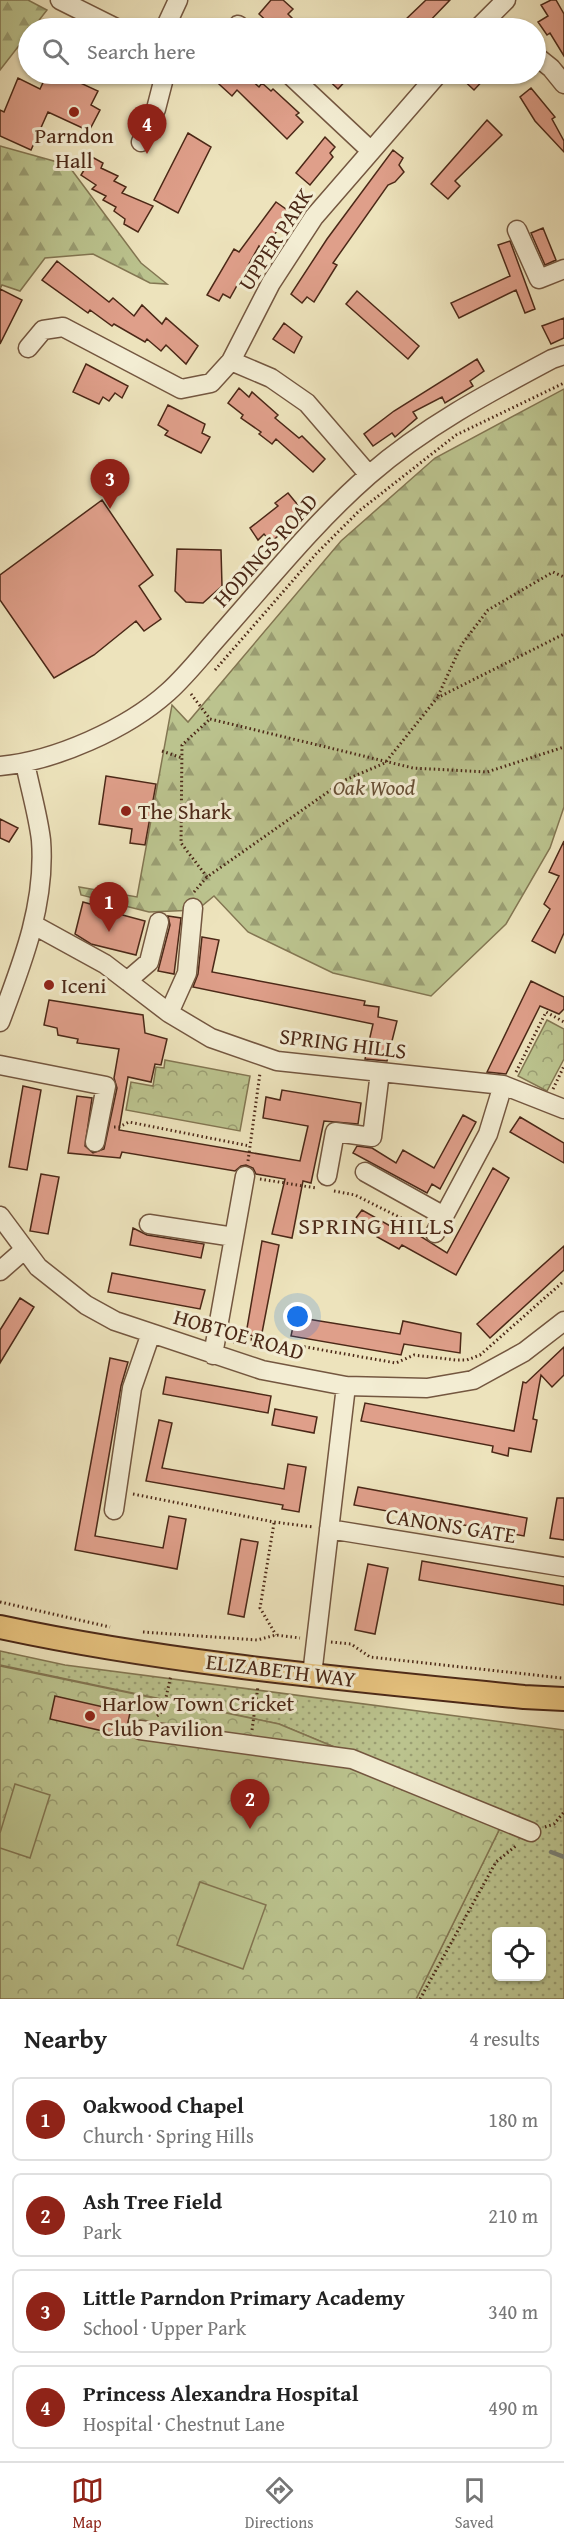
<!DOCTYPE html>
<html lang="en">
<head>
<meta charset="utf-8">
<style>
	:root { --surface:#fff; --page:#f2f2f2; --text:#222; --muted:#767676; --line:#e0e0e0; --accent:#8f2418 }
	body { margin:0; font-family:"Gentium Book Plus",serif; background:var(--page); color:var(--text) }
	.controls { position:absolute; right:18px; bottom:18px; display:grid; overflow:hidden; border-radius:9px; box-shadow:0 2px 4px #0004 }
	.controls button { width:54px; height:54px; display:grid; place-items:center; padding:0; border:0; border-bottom:2px solid var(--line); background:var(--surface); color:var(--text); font:30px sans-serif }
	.you { position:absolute; left:298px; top:1317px; width:21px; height:21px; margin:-15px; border:4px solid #fff; border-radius:50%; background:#1a73e8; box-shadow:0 0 0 9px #1a73e833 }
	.badge { display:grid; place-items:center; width:39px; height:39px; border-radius:50%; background:var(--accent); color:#fff; font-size:20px; font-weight:700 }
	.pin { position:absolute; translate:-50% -50px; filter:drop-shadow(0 2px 3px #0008) }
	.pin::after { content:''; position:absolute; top:32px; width:21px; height:18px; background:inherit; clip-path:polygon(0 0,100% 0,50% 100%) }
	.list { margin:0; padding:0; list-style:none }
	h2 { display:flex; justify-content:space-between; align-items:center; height:78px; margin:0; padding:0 24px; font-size:26px }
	h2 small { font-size:20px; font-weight:400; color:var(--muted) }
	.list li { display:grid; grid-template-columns:39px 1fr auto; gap:18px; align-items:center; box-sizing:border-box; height:84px; margin:0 12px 12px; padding:0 12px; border:2px solid var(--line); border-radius:9px }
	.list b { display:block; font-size:22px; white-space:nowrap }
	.list p { margin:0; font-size:20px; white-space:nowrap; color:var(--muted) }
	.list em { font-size:20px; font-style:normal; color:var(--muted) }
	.icon { flex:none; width:33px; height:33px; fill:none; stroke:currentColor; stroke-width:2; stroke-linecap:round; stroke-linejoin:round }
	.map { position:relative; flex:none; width:564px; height:1999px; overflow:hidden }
	.search { position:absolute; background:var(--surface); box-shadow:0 2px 4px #0004; left:18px; right:18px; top:18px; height:66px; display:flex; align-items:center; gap:15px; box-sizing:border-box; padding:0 21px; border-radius:33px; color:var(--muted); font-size:22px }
	.sheet { height:462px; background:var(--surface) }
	nav { display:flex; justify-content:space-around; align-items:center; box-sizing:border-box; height:84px; border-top:2px solid var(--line); background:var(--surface); font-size:16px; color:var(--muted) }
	nav a { display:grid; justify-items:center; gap:3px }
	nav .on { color:var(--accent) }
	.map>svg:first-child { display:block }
</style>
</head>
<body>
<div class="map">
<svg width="564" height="1999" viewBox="0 0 564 1999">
	<defs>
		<pattern id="grass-dots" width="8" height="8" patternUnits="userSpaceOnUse" patternTransform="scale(1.5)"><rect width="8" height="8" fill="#bbc38e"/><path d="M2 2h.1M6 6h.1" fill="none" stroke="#9a9e73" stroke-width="1.8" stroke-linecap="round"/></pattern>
		<pattern id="forest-firs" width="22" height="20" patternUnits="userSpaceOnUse" patternTransform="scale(1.5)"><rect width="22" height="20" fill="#bbc38e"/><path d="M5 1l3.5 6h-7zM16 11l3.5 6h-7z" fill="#9a9e73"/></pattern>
		<pattern id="park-crowns" width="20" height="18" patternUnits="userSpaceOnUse" patternTransform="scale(1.5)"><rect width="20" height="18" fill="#bbc38e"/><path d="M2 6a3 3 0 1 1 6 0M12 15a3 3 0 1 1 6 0" fill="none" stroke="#9a9e73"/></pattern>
	</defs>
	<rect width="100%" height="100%" fill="#ede3bc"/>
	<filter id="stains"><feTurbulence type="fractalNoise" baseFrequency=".00333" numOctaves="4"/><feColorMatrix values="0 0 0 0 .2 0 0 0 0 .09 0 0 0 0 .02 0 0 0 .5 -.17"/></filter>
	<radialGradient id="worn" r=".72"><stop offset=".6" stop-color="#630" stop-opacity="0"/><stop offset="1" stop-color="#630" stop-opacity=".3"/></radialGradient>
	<path fill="url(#grass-dots)" stroke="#837652" stroke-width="1.5" fill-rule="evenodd" d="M 0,1651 L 65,1665 L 564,1730 L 564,1999 L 416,1999 L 505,1818 L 279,1724 L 0,1665 ZM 496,1932 L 542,1932 L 542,1976 L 496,1976 Z"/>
	<path fill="url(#forest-firs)" stroke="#837652" stroke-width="1.5" d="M 0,0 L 28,0 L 47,10 L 33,28 L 28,28 L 28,34 L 0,70 Z
		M 0,146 L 68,165 L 141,263 L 167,284 L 150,283 L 93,254 L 45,258 L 20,291 L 2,285 L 0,289 Z
		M 564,389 L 564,807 L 550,848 L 506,924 L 431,996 L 333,973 L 248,932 L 214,896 L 197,910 L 149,912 L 81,895 L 79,887 L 137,897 L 172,705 L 188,722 L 341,541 L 435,458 Z"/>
	<path fill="url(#park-crowns)" stroke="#837652" stroke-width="1.5" d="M 547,1020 L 564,1029 L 564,1059 L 547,1091 L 518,1076 Z
		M 165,1060 L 250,1076 L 240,1131 L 126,1110 L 131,1082 L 153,1086 L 156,1067 L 164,1068 Z
		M 0,1666 L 279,1724 L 505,1818 L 416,1999 L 0,1999 Z"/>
	<path fill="#bbc38e" stroke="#837652" stroke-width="1.5" d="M 15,1784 L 50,1795 L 30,1858 L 0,1848 L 0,1833 Z
		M 200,1882 L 266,1905 L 243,1969 L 177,1945 Z"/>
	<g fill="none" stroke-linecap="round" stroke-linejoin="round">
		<path stroke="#7a8176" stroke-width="4.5" d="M 551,1852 L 564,1857"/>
	</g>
	<path fill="#df9f8a" stroke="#4b2817" stroke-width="1.5" d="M 271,0 L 283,0 L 293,9 L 288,14 L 302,28 L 274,28 L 259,14 Z
		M 426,0 L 450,0 L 423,28 L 410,28 L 403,22 Z
		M 551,0 L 556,0 L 564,14 L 564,56 L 550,33 L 547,35 L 538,22 L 548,16 L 541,5 Z
		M 47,74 L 61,74 L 98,91 L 91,105 L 100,110 L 89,131 L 48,112 L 31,150 L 0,136 L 0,110 L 4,112 L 18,78 L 40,89 Z
		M 208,74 L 245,74 L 259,87 L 262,83 L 271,91 L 273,89 L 299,113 L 296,115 L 303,122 L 287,139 L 237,90 L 232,96 Z
		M 322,74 L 352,74 L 338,89 Z
		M 457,74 L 489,74 L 474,90 Z
		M 531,88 L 555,117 L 552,119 L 564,141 L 564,152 L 535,121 L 520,97 Z
		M 487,120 L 502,135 L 455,181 L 460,186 L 448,199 L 431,184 Z
		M 188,133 L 211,147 L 178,213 L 154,200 Z
		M 325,137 L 335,147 L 330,153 L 333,157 L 310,185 L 296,173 Z
		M 393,150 L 403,158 L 399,165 L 404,172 L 395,182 L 388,185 L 333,263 L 337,265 L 314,302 L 307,297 L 302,303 L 291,294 L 327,239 Z
		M 92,157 L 103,163 L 101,168 L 118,176 L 114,181 L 126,187 L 122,193 L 153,206 L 138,232 L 124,224 L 125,219 L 114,211 L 116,207 L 103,200 L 106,196 L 92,189 L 96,185 L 81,175 Z
		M 276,202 L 290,212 L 264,250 L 259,246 L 230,298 L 223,294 L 219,301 L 207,295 L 234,249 L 239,252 Z
		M 543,228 L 556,260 L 545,265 L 531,233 Z
		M 510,241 L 535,309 L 525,313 L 516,290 L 459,318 L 451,303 L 510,276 L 498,245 Z
		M 57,261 L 109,302 L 113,298 L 134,316 L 142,305 L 162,324 L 166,318 L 198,346 L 186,364 L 166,345 L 161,351 L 147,339 L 145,342 L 114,324 L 112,326 L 90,310 L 88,313 L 42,280 Z
		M 0,289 L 22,300 L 0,344 Z
		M 357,291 L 419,346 L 408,359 L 346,304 Z
		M 564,318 L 564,338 L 551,344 L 542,326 Z
		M 284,323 L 302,337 L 294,353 L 273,339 Z
		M 477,359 L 484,371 L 470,381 L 473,386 L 445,403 L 442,397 L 413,412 L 417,418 L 395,437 L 392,433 L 373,446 L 364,434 L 394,411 Z
		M 86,364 L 128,386 L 122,398 L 115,393 L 109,401 L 103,397 L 99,404 L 73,392 Z
		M 239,388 L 249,397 L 252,392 L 278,415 L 275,418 L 299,438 L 302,436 L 325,459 L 313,472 L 276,439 L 272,444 L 259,434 L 261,432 L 241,418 L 243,415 L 228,403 Z
		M 168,405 L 205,424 L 202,433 L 210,437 L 201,453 L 165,435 L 168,431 L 158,425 Z
		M 288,493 L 302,510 L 281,527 L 284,531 L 271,542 L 264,534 L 258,540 L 250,528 L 278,506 L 275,503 Z
		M 102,500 L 153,575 L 139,586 L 161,619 L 144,631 L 136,621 L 94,655 L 54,678 L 0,600 L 0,575 Z
		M 177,549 L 221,550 L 222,586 L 203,603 L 186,602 L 175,591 Z
		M 106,776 L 156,784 L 145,845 L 130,843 L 132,829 L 99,824 Z
		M 0,819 L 18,828 L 9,842 L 0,838 Z
		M 564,841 L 564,933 L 555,953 L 532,941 L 550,909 L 544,904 L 559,876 L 549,872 Z
		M 83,902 L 105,908 L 104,910 L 145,921 L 136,955 L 91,944 L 75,934 Z
		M 168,916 L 181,918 L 174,974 L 158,971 L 170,925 Z
		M 202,937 L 219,940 L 212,972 L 365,1001 L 364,1005 L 379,1007 L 378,1017 L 397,1021 L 387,1061 L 365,1059 L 373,1024 L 193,987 L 198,974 Z
		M 531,981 L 564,997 L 564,1009 L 559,1014 L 540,1006 L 506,1074 L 487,1072 Z
		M 49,1000 L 143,1015 L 145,1033 L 167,1039 L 161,1065 L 155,1064 L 151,1082 L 128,1077 L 119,1130 L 300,1161 L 308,1126 L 263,1118 L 266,1097 L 280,1100 L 282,1090 L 361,1103 L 358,1124 L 324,1121 L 311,1183 L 303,1181 L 292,1238 L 272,1234 L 285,1179 L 256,1174 L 253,1168 L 246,1165 L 241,1166 L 235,1171 L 122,1152 L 120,1158 L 68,1153 L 77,1096 L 92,1098 L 85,1146 L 93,1153 L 104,1149 L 117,1088 L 114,1078 L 119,1049 L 77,1043 L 78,1039 L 58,1035 L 57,1028 L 44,1025 Z
		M 23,1086 L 41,1090 L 27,1170 L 9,1167 Z
		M 463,1115 L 476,1122 L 440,1189 L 432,1184 L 427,1193 L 353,1153 L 357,1146 L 372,1148 L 396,1163 L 403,1150 L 434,1168 Z
		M 520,1117 L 564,1143 L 564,1163 L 510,1132 Z
		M 493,1168 L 509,1178 L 456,1275 L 402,1245 L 399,1249 L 352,1223 L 362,1210 L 406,1235 L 409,1229 L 447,1253 Z
		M 41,1174 L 59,1177 L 48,1234 L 30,1231 Z
		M 133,1228 L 147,1235 L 204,1244 L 201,1258 L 130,1245 Z
		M 262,1241 L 279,1245 L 261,1338 L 246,1334 Z
		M 564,1246 L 564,1270 L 490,1338 L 477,1324 Z
		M 112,1273 L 205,1290 L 200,1309 L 108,1292 Z
		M 20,1298 L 34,1307 L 0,1363 L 0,1330 Z
		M 295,1317 L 400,1334 L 403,1321 L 461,1333 L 460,1353 L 404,1344 L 401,1355 L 291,1336 Z
		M 564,1347 L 564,1375 L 552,1387 L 541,1375 L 533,1419 L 537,1420 L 531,1452 L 509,1448 L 508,1456 L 492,1452 L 493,1446 L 361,1421 L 365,1403 L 514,1431 L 523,1382 L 526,1383 Z
		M 110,1358 L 128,1362 L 121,1386 L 95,1536 L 163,1548 L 169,1516 L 186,1519 L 177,1569 L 75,1550 Z
		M 166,1377 L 271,1396 L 268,1413 L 163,1394 Z
		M 275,1409 L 317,1417 L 314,1433 L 272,1425 Z
		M 159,1420 L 172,1423 L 162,1468 L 284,1489 L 288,1464 L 306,1467 L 299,1512 L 282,1509 L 283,1505 L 146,1481 Z
		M 358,1487 L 527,1518 L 524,1536 L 354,1505 Z
		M 557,1498 L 564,1498 L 564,1540 L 550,1538 Z
		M 241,1539 L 258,1542 L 244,1617 L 228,1614 Z
		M 422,1561 L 564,1586 L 564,1605 L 419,1580 Z
		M 368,1564 L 388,1568 L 375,1634 L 355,1630 Z
		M 55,1696 L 130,1713 L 125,1736 L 50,1719 Z"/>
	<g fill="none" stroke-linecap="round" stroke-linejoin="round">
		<defs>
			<path id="minor" d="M 60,0 L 116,28
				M 238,25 L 242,28
				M 165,28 L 178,0
				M 478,28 L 506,0
				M 536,56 L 551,68 L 564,84
				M 289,74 L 370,150
				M 141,142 L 156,109 L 165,74
				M 517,230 L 539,279 L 564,269
				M 28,348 L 43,330 L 63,327 L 181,389 L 211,383 L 231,361 L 271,283 L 314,217 L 438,74
				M 231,361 L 271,378 L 307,403 L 369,475
				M 0,766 C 55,761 127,729 168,692 C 187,675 203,654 220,635 C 268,581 314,523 369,475 C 424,427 488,393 552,359 L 564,355
				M 34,925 L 105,964 L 169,1013 L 211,1038 L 277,1061 L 503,1085 L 564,1109
				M 127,981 L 149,962 L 159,922
				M 169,1013 L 187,973 L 193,908
				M 0,1022 C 22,964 46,904 41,840 C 38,815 30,788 25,763
				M 0,1065 L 106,1086 L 95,1142
				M 365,1172 L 444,1216
				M 327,1176 L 335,1132 L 372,1137 L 380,1072
				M 0,1216 L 38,1267 L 86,1305 L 115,1321 L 262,1370 L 346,1386 L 427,1388 L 473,1380 L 524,1352 L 564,1321
				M 149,1224 L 234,1237
				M 435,1233 L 488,1134 L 503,1085
				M 0,1271 L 24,1250
				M 213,1355 L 245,1176
				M 114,1510 L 132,1388 L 151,1333
				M 329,1529 L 564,1567
				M 312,1675 L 346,1386
				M 140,1730 L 352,1759 L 531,1832"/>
			<path id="major" d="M 0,1627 C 172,1664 348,1679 524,1697 L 564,1699"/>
		</defs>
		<use href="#minor" stroke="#745740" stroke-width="21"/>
		<use href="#major" stroke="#4b2817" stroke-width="26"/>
		<path stroke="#4b2817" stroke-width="3" stroke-dasharray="1.5 3" stroke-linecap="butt" d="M 215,670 L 316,554 L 359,511 L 456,435 L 564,383
			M 191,694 L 210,719 L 413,768 L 487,772 L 564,747
			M 438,696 L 462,644 L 488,610 L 553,572 L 564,577
			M 162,751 L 182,758
			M 207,877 L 181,843 L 182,745 L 210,719
			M 194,892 L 207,877 L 345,780 L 385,763 L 437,698 L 564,634
			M 516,1072 L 546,1012 L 564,1022
			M 553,1089 L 564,1066
			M 114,1127 L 119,1127 L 129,1122 L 250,1146
			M 248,1161 L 260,1073
			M 260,1179 L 316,1188
			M 334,1191 L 355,1195 L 419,1227
			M 233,1342 L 245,1339 L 266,1340 L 396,1363 L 414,1355 L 456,1360 L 467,1360 L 480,1355 L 564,1281
			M 133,1494 L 274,1522 L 313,1527
			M 274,1523 L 260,1608 L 276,1635
			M 0,1602 L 110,1627
			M 143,1632 L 257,1640 L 276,1635 L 300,1638
			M 331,1642 L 351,1644 L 370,1657 L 562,1678
			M 157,1716 L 163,1711 L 171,1675
			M 252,1730 L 258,1686
			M 545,1827 L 554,1824 L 564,1812
			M 420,1999 L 496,1862 L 517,1845"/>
		<use href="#minor" stroke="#f3edd3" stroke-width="18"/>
		<use href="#major" stroke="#e6c27e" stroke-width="22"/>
	</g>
	<g fill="#8f2418" stroke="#f3edd3" stroke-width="2">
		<circle cx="74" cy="112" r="6"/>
		<circle cx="126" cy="811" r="6"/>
		<circle cx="49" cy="985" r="6"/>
		<circle cx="90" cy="1716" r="6"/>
	</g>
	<g text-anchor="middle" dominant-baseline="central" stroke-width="6" stroke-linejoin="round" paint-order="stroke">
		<g font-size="22" fill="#4b2817" stroke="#f3edd3" text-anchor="start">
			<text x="74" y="135" text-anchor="middle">Parndon<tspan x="74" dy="25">Hall</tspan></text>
			<text x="138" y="811">The Shark</text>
			<text x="61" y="985">Iceni</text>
			<text x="102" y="1703">Harlow Town Cricket<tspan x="102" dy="25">Club Pavilion</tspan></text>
		</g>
		<g font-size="22" fill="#4b2817" stroke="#f3edd3">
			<text transform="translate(275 239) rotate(-57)">UPPER PARK</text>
			<text transform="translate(265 550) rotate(-48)">HODINGS ROAD</text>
			<text transform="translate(343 1043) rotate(7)">SPRING HILLS</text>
			<text transform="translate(239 1334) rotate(16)">HOBTOE ROAD</text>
			<text transform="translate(451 1525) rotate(9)">CANONS GATE</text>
			<text transform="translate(281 1670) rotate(7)">ELIZABETH WAY</text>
		</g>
		<g font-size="22" font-style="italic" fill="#674f35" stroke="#f3edd3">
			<text x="374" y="787">Oak Wood</text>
		</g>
		<g font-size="24" letter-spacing="1.5" fill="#4b2817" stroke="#f3edd3">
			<text x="377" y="1225">SPRING HILLS</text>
		</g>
	</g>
	<rect width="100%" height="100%" filter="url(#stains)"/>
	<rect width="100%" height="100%" fill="url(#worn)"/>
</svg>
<div class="controls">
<button><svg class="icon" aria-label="locate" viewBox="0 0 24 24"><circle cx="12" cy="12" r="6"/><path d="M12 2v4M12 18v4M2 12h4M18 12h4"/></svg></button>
</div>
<div class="you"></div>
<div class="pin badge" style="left:109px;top:932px">1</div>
<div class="pin badge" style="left:250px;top:1829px">2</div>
<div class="pin badge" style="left:110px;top:509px">3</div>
<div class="pin badge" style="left:147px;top:154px">4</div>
<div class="search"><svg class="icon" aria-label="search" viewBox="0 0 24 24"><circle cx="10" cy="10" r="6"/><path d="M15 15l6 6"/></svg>Search here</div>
</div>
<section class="sheet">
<h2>Nearby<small>4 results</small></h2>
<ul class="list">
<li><span class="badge">1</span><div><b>Oakwood Chapel</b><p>Church · Spring Hills</p></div><em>180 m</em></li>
<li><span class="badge">2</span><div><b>Ash Tree Field</b><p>Park</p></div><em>210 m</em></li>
<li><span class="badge">3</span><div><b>Little Parndon Primary Academy</b><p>School · Upper Park</p></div><em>340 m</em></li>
<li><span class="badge">4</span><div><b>Princess Alexandra Hospital</b><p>Hospital · Chestnut Lane</p></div><em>490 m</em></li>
</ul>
</section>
<nav>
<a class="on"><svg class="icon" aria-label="map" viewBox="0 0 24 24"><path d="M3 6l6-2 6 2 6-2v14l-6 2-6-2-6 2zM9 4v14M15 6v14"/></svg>Map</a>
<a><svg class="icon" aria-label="directions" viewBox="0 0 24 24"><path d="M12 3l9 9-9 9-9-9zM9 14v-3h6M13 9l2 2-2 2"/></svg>Directions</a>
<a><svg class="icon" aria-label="saved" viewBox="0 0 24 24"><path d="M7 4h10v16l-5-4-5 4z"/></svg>Saved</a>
</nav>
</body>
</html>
